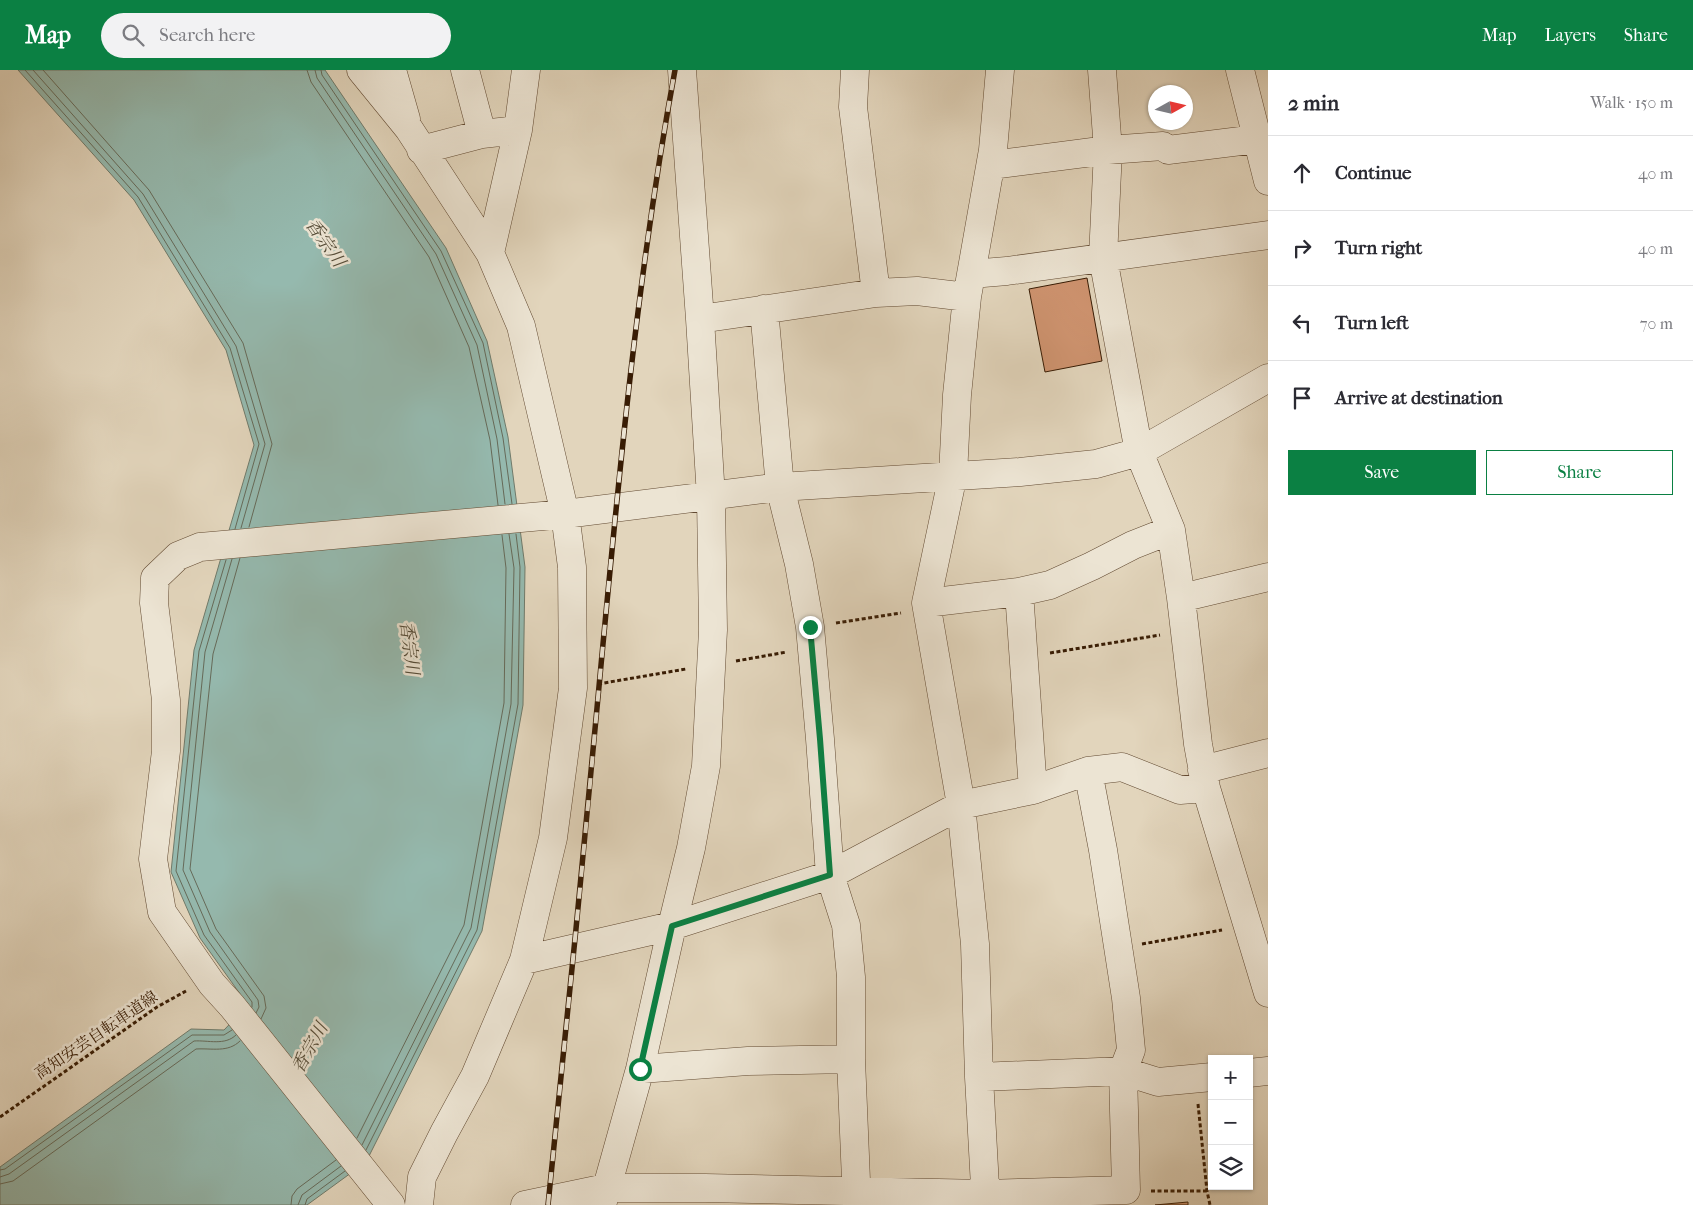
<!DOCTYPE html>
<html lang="en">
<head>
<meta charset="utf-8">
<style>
	:root { --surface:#fff; --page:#f2f2f3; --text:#2b2b33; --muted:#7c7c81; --line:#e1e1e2; --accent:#0b8043 }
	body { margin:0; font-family:"IM FELL French Canon","Noto Serif JP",serif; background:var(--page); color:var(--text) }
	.controls { position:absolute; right:15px; bottom:15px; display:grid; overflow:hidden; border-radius:0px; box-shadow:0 1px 4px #0004 }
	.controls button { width:45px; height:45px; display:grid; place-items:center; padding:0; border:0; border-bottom:1px solid var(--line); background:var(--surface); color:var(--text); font:25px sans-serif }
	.compass { position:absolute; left:1148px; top:15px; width:45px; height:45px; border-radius:50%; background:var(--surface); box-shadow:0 1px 4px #0004; rotate:82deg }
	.stop { position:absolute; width:15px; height:15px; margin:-11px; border:4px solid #0b8043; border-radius:50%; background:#fff }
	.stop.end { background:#0b8043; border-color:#fff; box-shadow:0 1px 5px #0008 }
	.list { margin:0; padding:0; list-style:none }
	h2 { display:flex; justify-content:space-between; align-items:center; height:65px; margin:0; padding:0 20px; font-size:21px }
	h2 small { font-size:16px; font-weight:400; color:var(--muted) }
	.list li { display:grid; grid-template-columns:32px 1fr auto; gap:15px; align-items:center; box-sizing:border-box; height:75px; padding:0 20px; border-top:1px solid var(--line) }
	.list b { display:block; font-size:19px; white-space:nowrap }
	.list em { font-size:16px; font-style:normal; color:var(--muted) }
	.actions { display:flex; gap:10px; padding:15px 20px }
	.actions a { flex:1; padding:11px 0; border:1px solid var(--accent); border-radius:0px; text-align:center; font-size:18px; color:var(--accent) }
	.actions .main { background:var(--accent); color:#fff }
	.icon { flex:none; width:28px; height:28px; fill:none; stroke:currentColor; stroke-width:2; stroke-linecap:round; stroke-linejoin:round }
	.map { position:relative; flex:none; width:1268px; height:1135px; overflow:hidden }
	header { display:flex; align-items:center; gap:30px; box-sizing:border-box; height:70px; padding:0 25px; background:var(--accent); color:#fff }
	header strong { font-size:24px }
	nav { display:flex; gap:28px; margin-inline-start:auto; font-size:18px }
	.search { width:350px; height:45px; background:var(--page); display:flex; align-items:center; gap:12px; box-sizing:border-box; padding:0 18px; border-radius:28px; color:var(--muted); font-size:19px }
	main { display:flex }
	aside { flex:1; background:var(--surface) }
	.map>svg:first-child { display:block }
</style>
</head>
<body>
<header>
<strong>Map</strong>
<div class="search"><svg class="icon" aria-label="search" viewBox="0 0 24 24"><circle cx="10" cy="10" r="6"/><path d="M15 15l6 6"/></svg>Search here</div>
<nav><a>Map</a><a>Layers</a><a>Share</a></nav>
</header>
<main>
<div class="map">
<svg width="1268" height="1135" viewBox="0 0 1268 1135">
	<rect width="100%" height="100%" fill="#e2d5bc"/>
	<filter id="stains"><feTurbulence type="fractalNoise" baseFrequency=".004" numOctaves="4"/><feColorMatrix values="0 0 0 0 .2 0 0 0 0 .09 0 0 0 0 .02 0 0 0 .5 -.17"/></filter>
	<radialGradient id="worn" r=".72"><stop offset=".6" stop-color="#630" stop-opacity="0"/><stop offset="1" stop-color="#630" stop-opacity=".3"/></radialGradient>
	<path fill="#95b9ae" stroke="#707a6a" d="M 18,0 L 325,0 L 446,178 L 487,271 L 508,367 L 525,497 L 523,635 L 482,861 L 366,1092 L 307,1135 L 0,1135 L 0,1097 L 191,959 L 224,960 L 248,935 L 200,868 L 171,802 L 194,580 L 254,375 L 226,280 L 134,130 Z"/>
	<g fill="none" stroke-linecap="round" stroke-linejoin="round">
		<path stroke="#666a59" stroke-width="1" d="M 25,0 L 138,127 L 230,278 L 259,374 L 235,459
			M 33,0 L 143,124 L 236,276 L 265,374 L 241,458
			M 43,0 L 149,120 L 243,273 L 272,374 L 249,457
			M 307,0 L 311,12 L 429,187 L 469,277 L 490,370 L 498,435
			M 315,0 L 317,8 L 436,184 L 477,275 L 497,369 L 505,434
			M 321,0 L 322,5 L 441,181 L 483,273 L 503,368 L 512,434
			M 240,488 L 213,584 L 190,799 L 216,859 L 264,926 L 266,938 L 261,949
			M 232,489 L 205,582 L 183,800 L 210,862 L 258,930 L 259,937 L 256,943
			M 226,490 L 199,581 L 176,801 L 204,865 L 252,932 L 252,937
			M 357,1068 L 464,855 L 504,633 L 506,498 L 502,465
			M 362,1075 L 471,858 L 511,634 L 514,498 L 509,464
			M 366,1080 L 477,860 L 518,634 L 520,497 L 516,464
			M 0,1100 L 5,1099 L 192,965 L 224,965 L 232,960
			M 0,1107 L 9,1104 L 194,971 C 208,970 225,976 236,965
			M 0,1114 L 13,1111 L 196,979 C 212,978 228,983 240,971
			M 291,1135 L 292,1126 L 297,1119 L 336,1090
			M 298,1135 L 302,1125 L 341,1096
			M 305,1135 L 307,1129 L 345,1101"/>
	</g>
	<path fill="#ce936f" stroke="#381c04" d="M 1087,208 L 1102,291 L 1045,302 L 1029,219 Z
		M 1188,1132 L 1188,1135 L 1155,1135 Z"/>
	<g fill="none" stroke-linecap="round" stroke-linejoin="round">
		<defs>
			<path id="street" d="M 361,0 L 409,59 L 490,183
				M 392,0 L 406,49
				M 465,0 L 482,64
				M 855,0 L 853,37 L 876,223
				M 1102,0 L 1108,80 L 1103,188 L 1139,382 L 1171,460 L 1181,528 L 1198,674 L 1206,718 L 1268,923
				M 1240,0 L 1268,111
				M 421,80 L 482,64 L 518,60
				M 991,95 L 1108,80 L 1163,76 L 1168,80 L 1257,69
				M 971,204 L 1007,201 L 1268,165
				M 764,239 L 780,417 L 799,494 L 810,557 L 820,669 L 830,805 L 846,855 L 851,907 L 851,989 L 857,1135
				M 700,249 L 876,223 L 917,221 L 967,227
				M 1019,522 L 1033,720
				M 1181,528 L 1268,507
				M 926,533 L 1019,522 L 1050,515 L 1092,496 L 1133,475 L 1171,460
				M 1202,700 L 1268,683
				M 524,890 L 672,856 L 830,805 L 961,735 L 1033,720 L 1088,701 L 1122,697 L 1180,720 L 1206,718
				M 640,999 L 748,991 L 851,989
				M 1249,1003 L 1268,1001
				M 979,1007 L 1123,1001 L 1158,1012 L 1212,1007
				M 391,1135 L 232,936 L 212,914 L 162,842 L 153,789 L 166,681 L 166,630 L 154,533 L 155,508 L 178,486 L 200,477 L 565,444 L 780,417 L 1020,402 L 1096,394 L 1139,382 L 1268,308
				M 419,1135 L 422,1107 L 444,1063 L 475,1006 L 524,890 L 553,768 L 573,618 L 572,497 L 565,444 L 521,256 L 490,183 L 518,60 L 526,0
				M 525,1135 L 606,1118 L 705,1118 L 985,1124 L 1126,1120 L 1123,1001 L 1131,980 L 1126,928 L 1103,780 L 1088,701
				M 602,1135 L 640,999 L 672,856 L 691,778 L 706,696 L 713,560 L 711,427 L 700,249 L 682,0
				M 986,1135 L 979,1007 L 975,874 L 961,735 L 926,533 L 953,405 L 957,325 L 967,227 L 993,80 L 1000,0"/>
		</defs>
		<use href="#street" stroke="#624a32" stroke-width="29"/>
		<path stroke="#381c04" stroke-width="3" stroke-dasharray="4 2.5" stroke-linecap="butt" d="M 836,553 L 901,543
			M 1050,583 L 1160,565
			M 736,591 L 787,582
			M 598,614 L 686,599
			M 1142,874 L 1222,860
			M 1198,1034 L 1207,1121 L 1210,1135
			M 0,1047 L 157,937 L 186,921
			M 1151,1121 L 1207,1121"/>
		<use href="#street" stroke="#ece4d3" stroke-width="28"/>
		<defs>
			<path id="rail" d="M 548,1135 C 565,969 582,804 597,638 C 617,425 636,211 675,0"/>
		</defs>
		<use href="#rail" stroke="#381c04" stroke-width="5.5"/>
		<use href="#rail" stroke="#ece4d3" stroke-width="4" stroke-dasharray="11" stroke-linecap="butt"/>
	</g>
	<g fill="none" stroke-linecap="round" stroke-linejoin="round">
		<path stroke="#0b8043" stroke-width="6" d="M 640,999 L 672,856 L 830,805 L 820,669 L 810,557"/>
	</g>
	<g text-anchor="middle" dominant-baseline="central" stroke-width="5" stroke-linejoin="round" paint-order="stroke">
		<g font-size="16" fill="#381c04" stroke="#ece4d3">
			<text transform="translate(96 965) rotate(-34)">高知安芸自転車道線</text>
		</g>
		<g font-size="18" font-style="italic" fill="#544b37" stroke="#ece4d3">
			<text transform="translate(325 173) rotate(55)">香宗川</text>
			<text transform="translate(409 578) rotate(83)">香宗川</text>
			<text transform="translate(310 978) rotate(-61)">香宗川</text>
		</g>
	</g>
	<rect width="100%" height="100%" filter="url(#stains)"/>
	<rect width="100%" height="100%" fill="url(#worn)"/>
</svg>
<div class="controls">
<button>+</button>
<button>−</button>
<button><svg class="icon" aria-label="layers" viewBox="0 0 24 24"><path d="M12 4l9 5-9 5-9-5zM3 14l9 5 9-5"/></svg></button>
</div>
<svg class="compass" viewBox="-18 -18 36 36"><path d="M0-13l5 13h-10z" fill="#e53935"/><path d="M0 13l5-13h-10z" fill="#7c7c81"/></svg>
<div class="stop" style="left:640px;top:999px"></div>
<div class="stop end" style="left:810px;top:557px"></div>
</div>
<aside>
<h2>2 min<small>Walk · 150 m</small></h2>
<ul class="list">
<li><svg class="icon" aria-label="ahead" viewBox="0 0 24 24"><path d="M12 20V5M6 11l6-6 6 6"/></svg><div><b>Continue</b></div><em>40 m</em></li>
<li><svg class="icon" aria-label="right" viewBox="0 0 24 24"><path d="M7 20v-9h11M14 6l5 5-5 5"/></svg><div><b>Turn right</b></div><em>40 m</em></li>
<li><svg class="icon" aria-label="left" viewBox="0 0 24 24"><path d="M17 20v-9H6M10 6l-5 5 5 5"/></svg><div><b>Turn left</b></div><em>70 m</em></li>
<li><svg class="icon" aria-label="arrive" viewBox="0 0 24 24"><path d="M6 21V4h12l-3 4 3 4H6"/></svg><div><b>Arrive at destination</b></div></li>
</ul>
<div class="actions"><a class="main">Save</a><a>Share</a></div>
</aside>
</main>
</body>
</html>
